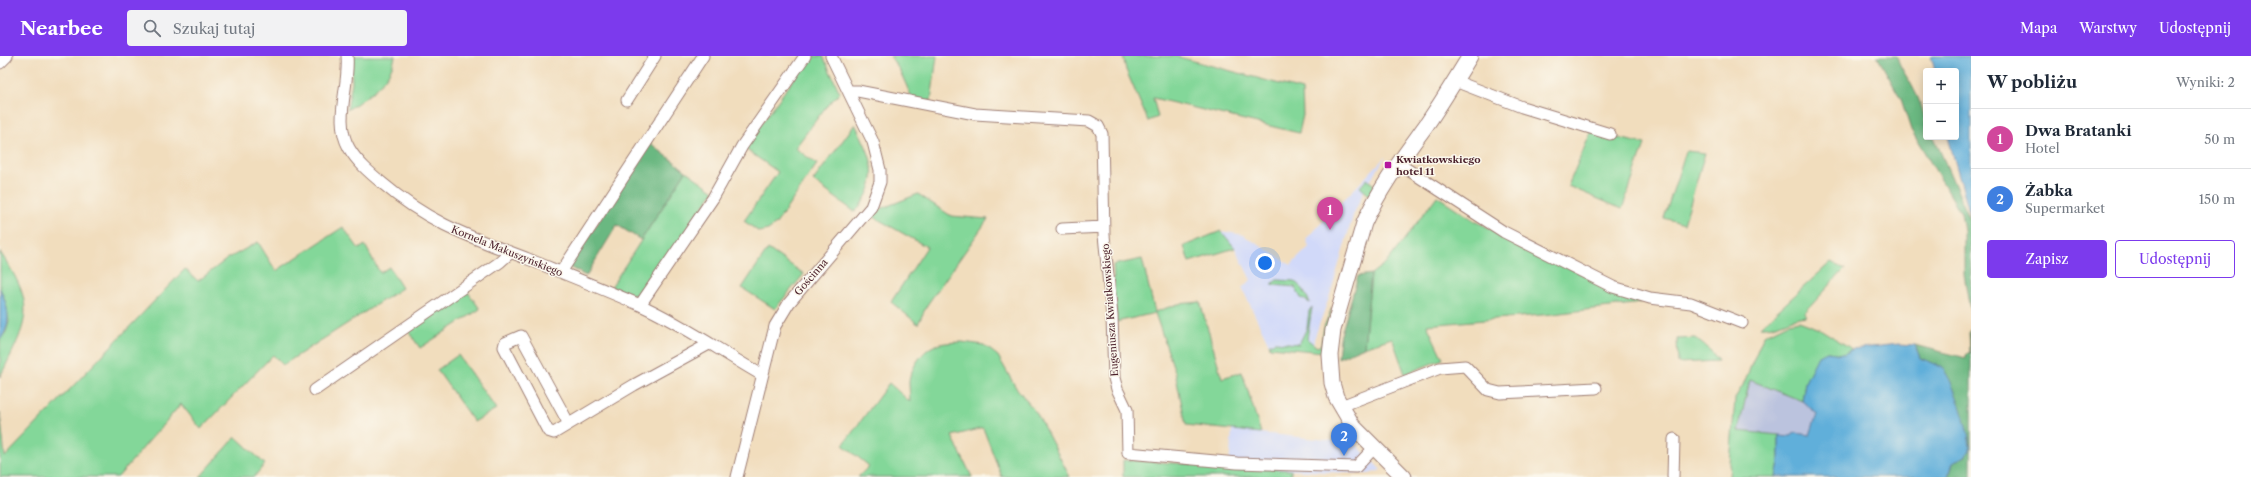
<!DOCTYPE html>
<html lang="pl">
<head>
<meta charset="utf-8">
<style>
	:root { --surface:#fff; --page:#f2f2f3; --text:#1f2937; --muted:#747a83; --line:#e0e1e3; --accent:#7c3aed }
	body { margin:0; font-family:"Libre Caslon Text",serif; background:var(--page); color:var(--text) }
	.controls { position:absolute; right:12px; top:12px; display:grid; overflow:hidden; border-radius:4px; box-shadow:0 2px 10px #0003 }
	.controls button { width:36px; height:36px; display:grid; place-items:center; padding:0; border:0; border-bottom:1px solid var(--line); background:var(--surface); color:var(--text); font:20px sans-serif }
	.you { position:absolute; left:1265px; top:207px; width:14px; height:14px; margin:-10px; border:3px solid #fff; border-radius:50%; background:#1a73e8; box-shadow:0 0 0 6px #1a73e833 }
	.badge { display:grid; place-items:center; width:26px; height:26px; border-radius:50%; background:var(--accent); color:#fff; font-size:13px; font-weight:700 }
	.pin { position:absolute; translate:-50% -33px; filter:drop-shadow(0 1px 2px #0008) }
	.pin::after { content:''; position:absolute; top:21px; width:14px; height:12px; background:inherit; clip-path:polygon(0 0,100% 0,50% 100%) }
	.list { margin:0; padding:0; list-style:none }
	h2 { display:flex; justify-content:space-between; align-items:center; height:52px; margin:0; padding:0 16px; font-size:17px }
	h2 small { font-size:13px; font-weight:400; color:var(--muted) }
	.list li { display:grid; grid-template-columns:26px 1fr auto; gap:12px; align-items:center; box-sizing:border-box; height:60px; padding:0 16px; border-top:1px solid var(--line) }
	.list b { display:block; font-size:15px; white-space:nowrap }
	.list p { margin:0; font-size:13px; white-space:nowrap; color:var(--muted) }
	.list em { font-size:13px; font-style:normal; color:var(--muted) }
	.actions { display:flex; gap:8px; padding:12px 16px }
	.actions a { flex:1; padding:9px 0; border:1px solid var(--accent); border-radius:4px; text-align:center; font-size:14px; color:var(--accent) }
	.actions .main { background:var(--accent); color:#fff }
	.icon { flex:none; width:22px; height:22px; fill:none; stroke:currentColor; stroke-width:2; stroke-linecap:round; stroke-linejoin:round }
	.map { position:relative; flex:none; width:1971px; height:421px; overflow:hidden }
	header { display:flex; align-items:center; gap:24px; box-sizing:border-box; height:56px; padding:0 20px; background:var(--accent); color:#fff }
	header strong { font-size:19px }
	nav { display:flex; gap:22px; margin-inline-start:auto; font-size:14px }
	.search { width:280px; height:36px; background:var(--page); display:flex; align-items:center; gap:10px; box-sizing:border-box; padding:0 14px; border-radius:4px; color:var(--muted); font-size:15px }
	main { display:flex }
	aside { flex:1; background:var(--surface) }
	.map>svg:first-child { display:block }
</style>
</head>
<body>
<header>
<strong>Nearbee</strong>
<div class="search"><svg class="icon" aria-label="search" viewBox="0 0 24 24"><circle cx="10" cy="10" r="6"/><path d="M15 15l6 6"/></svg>Szukaj tutaj</div>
<nav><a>Mapa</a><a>Warstwy</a><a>Udostępnij</a></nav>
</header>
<main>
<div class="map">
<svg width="1971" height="421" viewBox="0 0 1971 421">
	<rect width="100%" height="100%" fill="#fbf7ec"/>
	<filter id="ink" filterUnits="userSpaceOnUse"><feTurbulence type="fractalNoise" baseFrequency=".025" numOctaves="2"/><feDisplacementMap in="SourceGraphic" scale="8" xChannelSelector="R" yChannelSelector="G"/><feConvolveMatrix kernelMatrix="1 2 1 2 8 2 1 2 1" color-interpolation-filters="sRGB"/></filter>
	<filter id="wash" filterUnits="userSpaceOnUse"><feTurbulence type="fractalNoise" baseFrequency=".012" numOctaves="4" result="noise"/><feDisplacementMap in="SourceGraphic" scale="16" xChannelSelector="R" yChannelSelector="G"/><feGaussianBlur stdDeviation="0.9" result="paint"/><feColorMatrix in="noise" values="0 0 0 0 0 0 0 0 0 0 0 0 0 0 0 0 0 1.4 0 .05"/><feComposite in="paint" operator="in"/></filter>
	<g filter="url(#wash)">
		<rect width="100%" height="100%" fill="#f1ddbd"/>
		<path fill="#d1d9f9" d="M 1386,100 L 1364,135 L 1353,160 L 1330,239 L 1314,283 L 1313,295 L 1270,291 L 1242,232 L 1251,224 L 1235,192 L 1221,175 L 1243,179 L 1291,209 L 1309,191 L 1306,183 Z
			M 1232,374 L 1355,387 L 1381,414 L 1369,418 L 1229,411 Z"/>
		<path fill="#bbc3de" d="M 1750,324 L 1802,345 L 1810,351 L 1817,358 L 1810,379 L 1795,377 L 1791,380 L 1738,376 Z"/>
		<path fill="#83d799" stroke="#667b62" d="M 351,0 L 395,0 C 391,25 367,41 347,54 L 352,26 Z
			M 810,0 L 823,0 L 840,37 L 825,52 L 795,92 L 817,108 L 776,168 L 768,174 L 759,176 L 744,165 L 778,116 L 744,92 Z
			M 890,0 L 937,0 L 931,45 L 912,42 L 900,15 Z
			M 1123,0 L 1175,0 L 1302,34 L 1303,59 L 1299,77 L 1153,42 L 1158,61 L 1148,65 L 1126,14 Z
			M 855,68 C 873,103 883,123 855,156 L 813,125 Z
			M 1591,76 L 1645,88 L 1622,153 L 1568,130 Z
			M 1686,95 L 1705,97 L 1684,168 L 1664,162 Z
			M 686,115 L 714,135 L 640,241 L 611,231 Z
			M 1367,123 L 1375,130 L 1369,139 L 1360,131 Z
			M 918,138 L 951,160 L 988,163 L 927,249 L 918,268 L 891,246 L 927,191 L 874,161 L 878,154 Z
			M 1437,140 L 1475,165 L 1641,247 L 1553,258 L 1427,269 L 1443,303 L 1405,318 L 1392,282 L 1364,291 L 1371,218 L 1388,205 Z
			M 343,171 L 359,193 L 365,189 L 380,217 L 389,211 L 402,232 L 283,309 L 273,299 L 201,373 L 181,348 L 118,421 L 0,421 L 0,356 L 5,401 L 185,213 L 198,225 L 227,203 L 258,186 L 276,215 Z
			M 1221,175 L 1235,192 L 1189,206 L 1184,190 Z
			M 768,193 L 804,218 L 775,253 L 742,232 Z
			M 0,196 C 38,252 28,264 0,321 L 0,284 L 6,276 L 9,266 L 6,247 L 0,232 Z
			M 1142,203 L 1155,256 L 1178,248 L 1200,246 L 1222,322 L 1242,316 L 1261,377 L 1186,369 L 1175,316 L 1155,257 L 1116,266 L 1113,209 Z
			M 1831,206 L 1845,213 L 1805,256 L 1806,260 C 1790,261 1775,273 1760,271 Z
			M 1277,224 L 1294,225 L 1303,233 L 1310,247 L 1301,242 L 1295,231 L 1273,229 L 1273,227 Z
			M 465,232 L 480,253 L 420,292 L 406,272 Z
			M 1312,251 L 1307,283 L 1317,291 L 1321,289 L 1324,271 L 1332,252 L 1323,296 L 1270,291 L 1269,288 L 1275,286 L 1299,288 L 1307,272 L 1309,255 Z
			M 1799,265 L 1820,273 L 1852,293 L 1844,298 L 1827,296 L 1805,326 L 1802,345 L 1750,324 L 1738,375 L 1779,379 L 1779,406 L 1776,421 L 1729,421 L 1735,342 L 1743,329 L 1764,279 L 1788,267 Z
			M 1695,282 L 1712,296 L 1718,305 L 1678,307 L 1677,283 Z
			M 962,286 L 984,289 L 998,300 L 1015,330 L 1037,358 L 1070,421 L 1002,421 L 983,372 L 952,380 L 972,421 L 858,421 L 869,410 L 843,389 L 889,327 L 910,346 C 910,340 909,333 909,327 C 909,321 912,315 915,309 C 928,287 939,287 962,286 Z
			M 458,299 L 496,353 L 474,366 L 437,314 Z
			M 236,381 L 265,408 L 254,421 L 200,421 Z
			M 1123,404 L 1291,414 L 1291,421 L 1123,421 Z"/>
		<path fill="#6ab881" stroke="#5a6c56" d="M 1877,0 L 1897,0 C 1899,10 1906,19 1911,28 C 1921,46 1926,60 1926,81 L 1934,81 L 1971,166 L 1971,260 L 1964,218 L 1964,176 L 1961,157 L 1911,74 L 1901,43 Z
			M 650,87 L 686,115 L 641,184 L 617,169 L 586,220 L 569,211 Z
			M 1371,218 L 1364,291 L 1338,302 L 1340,282 L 1358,220 Z
			M 1971,274 L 1971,421 L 1948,421 L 1952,406 L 1966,400 L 1942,312 L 1920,302 L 1915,289 L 1966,302 L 1966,299 L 1970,296 L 1969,275 Z"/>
		<path fill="#60afda" stroke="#556782" d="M 1931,0 L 1971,0 L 1971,162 L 1948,81 L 1956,81 L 1956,15 L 1935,15 Z
			M 0,232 C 8,251 13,267 0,284 Z
			M 1899,288 L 1915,289 L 1920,302 C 1927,305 1938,308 1943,313 C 1954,325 1971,379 1970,394 C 1966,401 1959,403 1952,406 L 1948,421 L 1776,421 L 1779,406 L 1779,379 L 1791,380 L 1795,377 L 1810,379 L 1817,358 L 1802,345 L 1805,326 L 1818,300 L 1827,296 L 1844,298 L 1852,293 Z"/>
	</g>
	<g filter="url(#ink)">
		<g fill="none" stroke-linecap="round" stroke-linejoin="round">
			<defs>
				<path id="street" d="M 347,0 C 350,30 333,64 349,92 C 357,106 370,117 382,127 C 430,168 471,181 528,203 C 565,218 603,233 640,249 C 681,267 723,297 762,319
					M 0,7 L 7,0
					M 1455,25 L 1522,51 L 1610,78
					M 848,35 L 858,35 L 975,58 L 1089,65 L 1098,70 L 1102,78 L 1104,179 L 1112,260 L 1114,322 L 1117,333 L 1127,354 L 1128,397 L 1237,407 L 1356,411 L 1374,392
					M 627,44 L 655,0
					M 1399,108 L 1504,176 L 1613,231 L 1650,242 L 1691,247 L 1742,267
					M 1062,173 L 1104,171
					M 561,216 L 703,0
					M 640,249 L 713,142 L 742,90 L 805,0
					M 315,334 L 500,206 L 510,197
					M 1341,350 L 1440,312 L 1465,310 L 1488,334 L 1500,337 L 1596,332
					M 569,368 L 554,377 L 548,375 L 504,291 L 505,287 L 521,280 L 569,368 L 634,329 L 709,288
					M 737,421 L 775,270 L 789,247 L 871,151 L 880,126 L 880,114 L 873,86 L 831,0
					M 1673,421 L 1674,383"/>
				<path id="secondary" d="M 1404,421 L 1353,370 L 1336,341 L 1332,327 L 1330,299 L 1333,274 L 1364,167 C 1380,131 1404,100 1427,68 C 1442,46 1456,23 1470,0"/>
			</defs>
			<use href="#street" stroke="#9e7e74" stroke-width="13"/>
			<use href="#secondary" stroke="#9e7e74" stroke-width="17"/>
			<use href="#street" stroke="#fff" stroke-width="11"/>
			<use href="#secondary" stroke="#fff" stroke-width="15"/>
		</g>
	</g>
	<rect fill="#b5179e" stroke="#fbf7ec" stroke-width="1.5" x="1384" y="105" width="8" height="8" rx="2"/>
	<g text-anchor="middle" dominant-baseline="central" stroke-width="3" stroke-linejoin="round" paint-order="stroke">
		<g font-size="10" font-weight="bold" fill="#4a1f2b" stroke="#fbf7ec" text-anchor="start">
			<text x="1396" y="103">Kwiatkowskiego<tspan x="1396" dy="12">hotel 11</tspan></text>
		</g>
		<g font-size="10" fill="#4a1f2b" stroke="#fbf7ec">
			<text transform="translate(507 195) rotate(22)">Kornela Makuszyńskiego</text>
			<text transform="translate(811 221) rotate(-49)">Gościnna</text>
			<text transform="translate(1110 254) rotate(-94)">Eugeniusza Kwiatkowskiego</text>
		</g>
	</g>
</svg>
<div class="controls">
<button>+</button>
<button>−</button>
</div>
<div class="you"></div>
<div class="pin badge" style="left:1330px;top:174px;background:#d1479c">1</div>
<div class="pin badge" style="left:1344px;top:400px;background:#3f7fe0">2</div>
</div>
<aside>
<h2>W pobliżu<small>Wyniki: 2</small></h2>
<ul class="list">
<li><span class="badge" style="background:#d1479c">1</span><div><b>Dwa Bratanki</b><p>Hotel</p></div><em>50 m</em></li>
<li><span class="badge" style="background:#3f7fe0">2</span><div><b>Żabka</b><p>Supermarket</p></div><em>150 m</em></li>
</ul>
<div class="actions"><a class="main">Zapisz</a><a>Udostępnij</a></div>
</aside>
</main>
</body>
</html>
